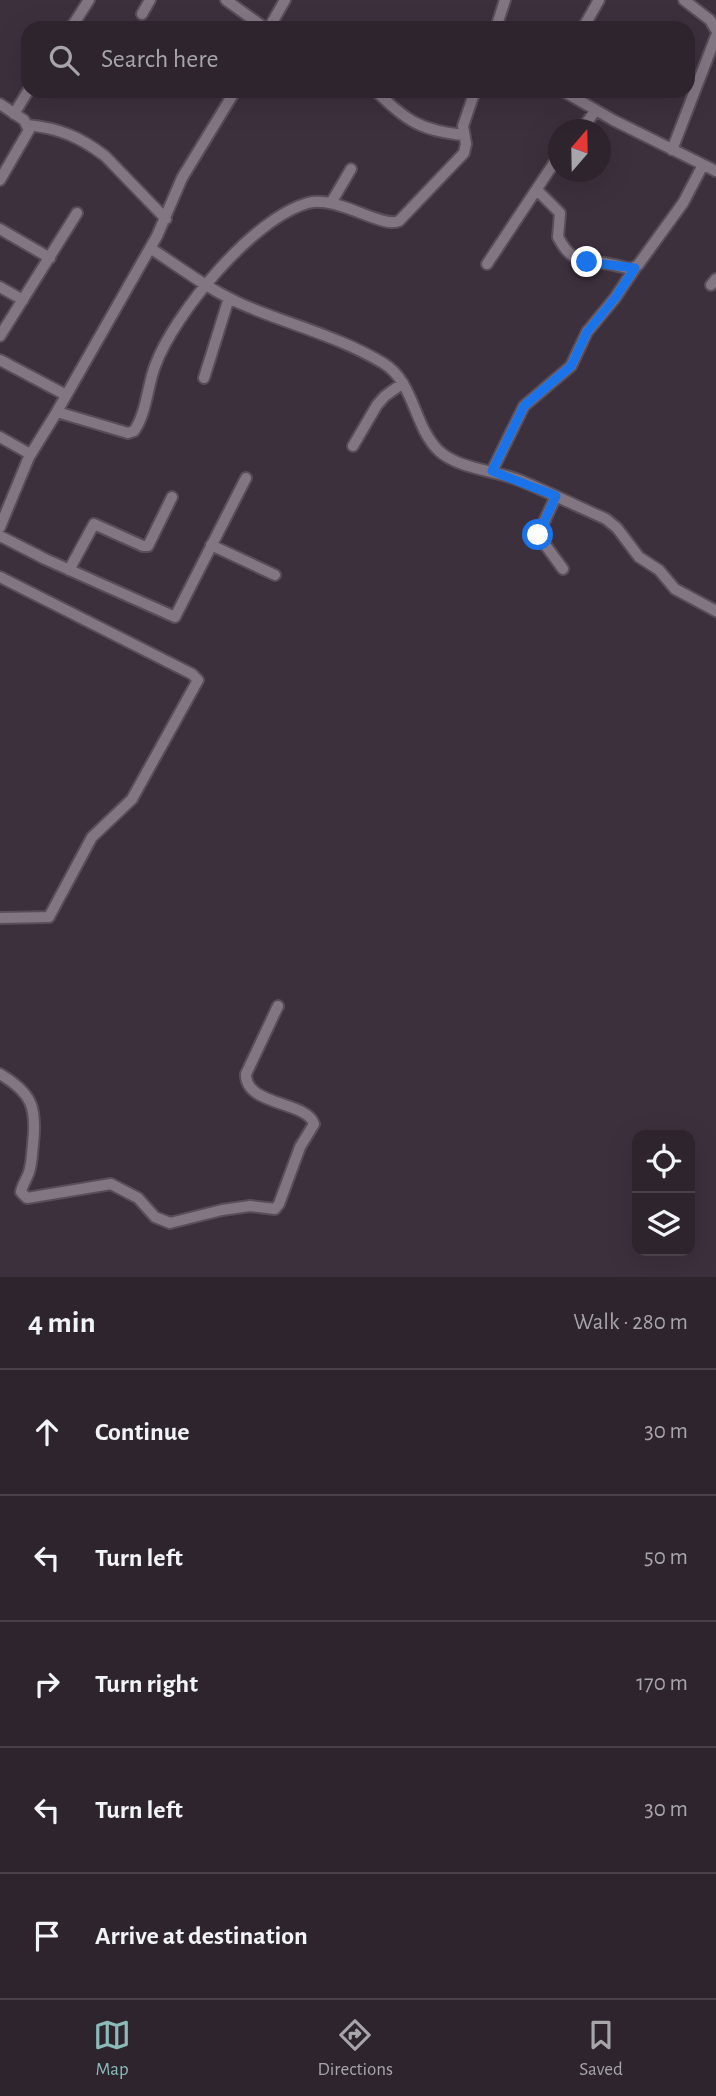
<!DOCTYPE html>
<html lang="en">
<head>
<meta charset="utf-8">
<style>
	:root { --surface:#2d242d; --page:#352c35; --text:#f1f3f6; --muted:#a7a4aa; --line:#484149; --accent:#8bbbb9 }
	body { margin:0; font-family:"Alegreya Sans",sans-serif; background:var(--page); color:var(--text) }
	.controls { position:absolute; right:21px; bottom:21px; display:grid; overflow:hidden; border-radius:14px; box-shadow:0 7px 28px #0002 }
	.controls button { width:63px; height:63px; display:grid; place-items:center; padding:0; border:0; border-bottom:2px solid var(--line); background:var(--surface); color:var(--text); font:35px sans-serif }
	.compass { position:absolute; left:548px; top:119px; width:63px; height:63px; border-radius:50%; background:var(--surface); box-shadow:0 7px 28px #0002; rotate:20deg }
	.stop { position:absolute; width:21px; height:21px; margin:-16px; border:5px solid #1a73e8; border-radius:50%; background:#fff }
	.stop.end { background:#1a73e8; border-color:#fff; box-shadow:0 2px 7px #0008 }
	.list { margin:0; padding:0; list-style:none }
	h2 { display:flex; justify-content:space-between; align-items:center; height:91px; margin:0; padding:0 28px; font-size:30px }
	h2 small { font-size:23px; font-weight:400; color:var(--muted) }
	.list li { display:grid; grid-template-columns:46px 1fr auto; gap:21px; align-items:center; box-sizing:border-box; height:126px; padding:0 28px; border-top:2px solid var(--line) }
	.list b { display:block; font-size:26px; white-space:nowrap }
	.list em { font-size:23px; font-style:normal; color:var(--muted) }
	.icon { flex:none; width:38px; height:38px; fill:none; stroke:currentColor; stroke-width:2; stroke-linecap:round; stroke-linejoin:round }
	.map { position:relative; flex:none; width:716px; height:1277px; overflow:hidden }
	.search { position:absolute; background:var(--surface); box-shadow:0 7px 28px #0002; left:21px; right:21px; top:21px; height:77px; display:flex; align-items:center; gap:18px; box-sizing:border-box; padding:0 24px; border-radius:21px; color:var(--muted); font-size:26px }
	.sheet { height:721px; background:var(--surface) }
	nav { display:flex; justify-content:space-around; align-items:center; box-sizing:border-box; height:98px; border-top:2px solid var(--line); background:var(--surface); font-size:19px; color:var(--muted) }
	nav a { display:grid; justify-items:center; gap:4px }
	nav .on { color:var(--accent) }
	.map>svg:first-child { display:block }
</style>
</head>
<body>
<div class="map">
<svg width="716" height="1277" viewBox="0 0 716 1277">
	<rect width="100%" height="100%" fill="#3c303c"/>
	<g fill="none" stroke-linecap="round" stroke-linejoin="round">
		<defs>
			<path id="minor" d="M 226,0 L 265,28
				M 684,0 L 710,20 L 716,30
				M 142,14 L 150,0
				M 71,28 L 89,0
				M 269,28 L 285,0
				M 496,28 L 505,0
				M 583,28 L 599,0
				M 376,91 C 406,121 422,131 464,135
				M 563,91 L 613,120 L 716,171
				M 0,104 L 24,120 L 29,130 L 0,180
				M 14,114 L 28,91
				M 27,125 C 59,128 80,137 105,156 L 166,219
				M 581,130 L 596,110
				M 672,150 L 716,36
				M 537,190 L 560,213 L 558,237 C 571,262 580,260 603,263 C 612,264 622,267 631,269 L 638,265 L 683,203 L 703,165
				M 331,203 L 351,169
				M 0,229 L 50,258
				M 150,248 C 181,268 212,292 246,306 C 291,325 340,337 383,363 C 415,382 413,426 439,451 C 459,469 494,470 519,480 C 548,492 577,506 606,519 L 617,528 L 639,557 L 659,570 L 675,589 L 716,611
				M 487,264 L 558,157
				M 711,285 L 716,279
				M 0,287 L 23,300
				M 0,336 L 77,213
				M 0,360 L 66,395
				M 204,378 L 229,298
				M 57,412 L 128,433 L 134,431 C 147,412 147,387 155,366 C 174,314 253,218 308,203 C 337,195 382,229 399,221 L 464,153 L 466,144 L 463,126 L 475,91
				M 0,437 L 30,454
				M 353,446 L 377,405 L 385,396 L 403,383
				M 492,471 L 524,406 L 571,366 L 587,332 L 615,298 L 635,268
				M 556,496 L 538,535 L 563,569
				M 0,527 L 29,457 L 55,415 L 157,236 L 182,178 L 235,91
				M 0,536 L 45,559 L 175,617 L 246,478
				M 211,545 L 275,575
				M 69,570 L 94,524 L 143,546 L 148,546 L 172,497
				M 0,577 L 192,674 L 198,680 L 132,799 L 92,837 L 49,917 L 0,918
				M 0,1074 C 32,1093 37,1107 33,1144 C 32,1153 32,1163 29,1172 C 27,1179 22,1185 21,1192 L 27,1198 L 111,1184 L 138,1198 L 155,1217 L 170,1223 L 222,1210 L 250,1206 L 275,1209 L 279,1204 L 300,1147 L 314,1124 C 307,1101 245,1106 246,1074 L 278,1006"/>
		</defs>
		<use href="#minor" stroke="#584e58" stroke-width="14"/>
		<use href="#minor" stroke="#837683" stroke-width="10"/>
	</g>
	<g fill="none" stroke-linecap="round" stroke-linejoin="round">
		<path stroke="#1a73e8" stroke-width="9" d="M 538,535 L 556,496 L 492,471 L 524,406 L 571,366 L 587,332 L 615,298 L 635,268 L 587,262"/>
	</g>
</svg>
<div class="controls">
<button><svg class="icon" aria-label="locate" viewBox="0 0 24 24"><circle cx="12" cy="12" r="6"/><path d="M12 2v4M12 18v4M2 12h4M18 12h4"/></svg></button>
<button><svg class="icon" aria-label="layers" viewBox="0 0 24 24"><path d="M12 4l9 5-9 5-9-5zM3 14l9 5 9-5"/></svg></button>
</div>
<svg class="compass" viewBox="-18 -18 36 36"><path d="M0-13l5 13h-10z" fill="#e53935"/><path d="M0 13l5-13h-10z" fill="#a7a4aa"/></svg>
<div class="stop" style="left:538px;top:535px"></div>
<div class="stop end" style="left:587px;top:262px"></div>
<div class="search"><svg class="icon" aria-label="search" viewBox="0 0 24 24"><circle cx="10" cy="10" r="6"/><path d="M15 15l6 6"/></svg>Search here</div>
</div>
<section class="sheet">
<h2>4 min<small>Walk · 280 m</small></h2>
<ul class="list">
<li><svg class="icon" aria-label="ahead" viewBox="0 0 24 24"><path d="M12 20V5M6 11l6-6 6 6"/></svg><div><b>Continue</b></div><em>30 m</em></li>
<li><svg class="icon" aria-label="left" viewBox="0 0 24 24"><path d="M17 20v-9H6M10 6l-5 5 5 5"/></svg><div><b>Turn left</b></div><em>50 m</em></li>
<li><svg class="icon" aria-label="right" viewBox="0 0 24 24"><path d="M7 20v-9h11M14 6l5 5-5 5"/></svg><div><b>Turn right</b></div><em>170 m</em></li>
<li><svg class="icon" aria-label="left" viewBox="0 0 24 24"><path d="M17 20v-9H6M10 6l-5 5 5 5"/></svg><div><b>Turn left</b></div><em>30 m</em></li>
<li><svg class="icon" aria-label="arrive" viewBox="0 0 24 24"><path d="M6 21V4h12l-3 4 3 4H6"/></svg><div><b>Arrive at destination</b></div></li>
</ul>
</section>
<nav>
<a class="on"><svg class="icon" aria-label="map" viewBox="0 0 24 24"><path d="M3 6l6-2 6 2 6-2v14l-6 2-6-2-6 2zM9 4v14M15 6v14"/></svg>Map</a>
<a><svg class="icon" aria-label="directions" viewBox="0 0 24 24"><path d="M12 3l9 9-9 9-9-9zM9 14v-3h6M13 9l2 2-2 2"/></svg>Directions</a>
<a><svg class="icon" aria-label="saved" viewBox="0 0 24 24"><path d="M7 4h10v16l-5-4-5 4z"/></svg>Saved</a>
</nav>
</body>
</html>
